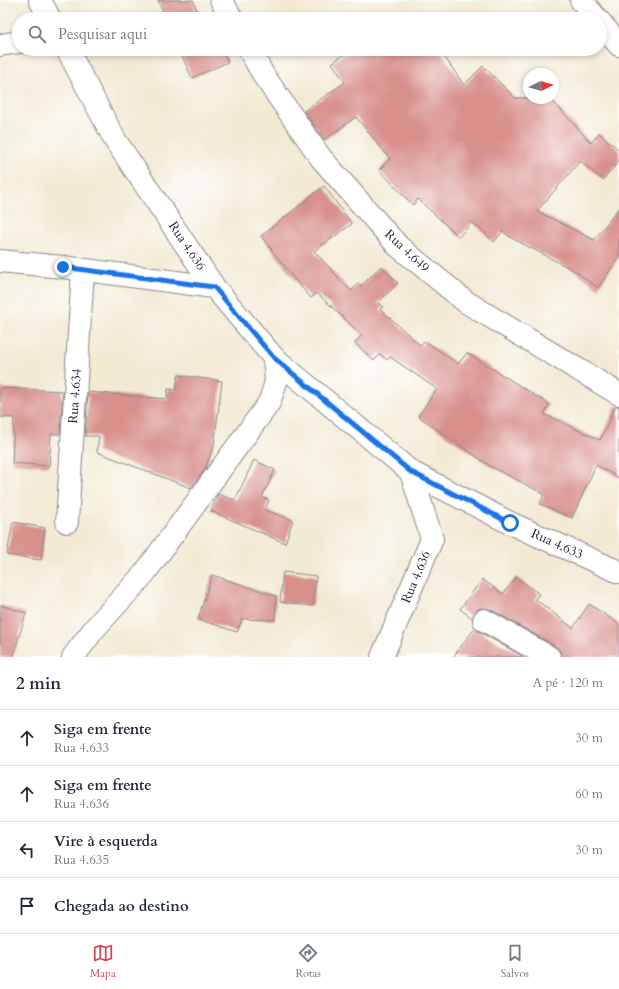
<!DOCTYPE html>
<html lang="pt">
<head>
<meta charset="utf-8">
<style>
	:root { --surface:#fff; --page:#f2f2f3; --text:#1f2937; --muted:#747a83; --line:#e0e1e3; --accent:#d1495b }
	body { margin:0; font-family:Cardo,serif; background:var(--page); color:var(--text) }
	.compass { position:absolute; left:523px; top:68px; width:36px; height:36px; border-radius:50%; background:var(--surface); box-shadow:0 2px 6px #0003; rotate:84deg }
	.stop { position:absolute; width:12px; height:12px; margin:-9px; border:3px solid #1a73e8; border-radius:50%; background:#fff }
	.stop.end { background:#1a73e8; border-color:#fff; box-shadow:0 1px 4px #0008 }
	.list { margin:0; padding:0; list-style:none }
	h2 { display:flex; justify-content:space-between; align-items:center; height:52px; margin:0; padding:0 16px; font-size:17px }
	h2 small { font-size:13px; font-weight:400; color:var(--muted) }
	.list li { display:grid; grid-template-columns:26px 1fr auto; gap:12px; align-items:center; box-sizing:border-box; height:56px; padding:0 16px; border-top:1px solid var(--line) }
	.list b { display:block; font-size:15px; white-space:nowrap }
	.list p { margin:0; font-size:13px; white-space:nowrap; color:var(--muted) }
	.list em { font-size:13px; font-style:normal; color:var(--muted) }
	.icon { flex:none; width:22px; height:22px; fill:none; stroke:currentColor; stroke-width:2; stroke-linecap:round; stroke-linejoin:round }
	.map { position:relative; flex:none; width:619px; height:657px; overflow:hidden }
	.search { position:absolute; background:var(--surface); box-shadow:0 2px 6px #0003; left:12px; right:12px; top:12px; height:44px; display:flex; align-items:center; gap:10px; box-sizing:border-box; padding:0 14px; border-radius:22px; color:var(--muted); font-size:15px }
	.sheet { height:276px; background:var(--surface) }
	nav { display:flex; justify-content:space-around; align-items:center; box-sizing:border-box; height:56px; border-top:1px solid var(--line); background:var(--surface); font-size:11px; color:var(--muted) }
	nav a { display:grid; justify-items:center; gap:2px }
	nav .on { color:var(--accent) }
	.map>svg:first-child { display:block }
</style>
</head>
<body>
<div class="map">
<svg width="619" height="657" viewBox="0 0 619 657">
	<rect width="100%" height="100%" fill="#fff"/>
	<filter id="ink" filterUnits="userSpaceOnUse"><feTurbulence type="fractalNoise" baseFrequency=".025" numOctaves="2"/><feDisplacementMap in="SourceGraphic" scale="8" xChannelSelector="R" yChannelSelector="G"/><feConvolveMatrix kernelMatrix="1 2 1 2 8 2 1 2 1" color-interpolation-filters="sRGB"/></filter>
	<filter id="wash" filterUnits="userSpaceOnUse"><feTurbulence type="fractalNoise" baseFrequency=".012" numOctaves="4" result="noise"/><feDisplacementMap in="SourceGraphic" scale="16" xChannelSelector="R" yChannelSelector="G"/><feGaussianBlur stdDeviation="0.9" result="paint"/><feColorMatrix in="noise" values="0 0 0 0 0 0 0 0 0 0 0 0 0 0 0 0 0 1.4 0 .05"/><feComposite in="paint" operator="in"/></filter>
	<g filter="url(#wash)">
		<rect width="100%" height="100%" fill="#f3ead4"/>
		<g id="blocks">
			<path fill="#d8908b" d="M 158,0 L 193,0 L 199,16 L 206,14 L 208,19 L 166,19 Z
				M 406,11 L 410,17 L 413,15 L 415,19 L 394,19 Z
				M 179,49 L 222,49 L 228,62 L 192,78 Z
				M 352,49 L 435,49 L 438,54 L 441,52 L 464,85 L 483,66 L 515,98 L 550,98 L 591,143 L 599,133 L 619,150 L 619,161 L 603,180 L 580,161 L 537,211 L 594,240 L 619,208 L 619,257 L 598,288 L 575,271 L 510,237 L 503,231 L 494,242 L 472,222 L 459,237 L 418,199 L 413,205 L 379,170 L 390,159 L 356,117 L 324,140 L 304,111 L 345,82 L 332,63 Z
				M 324,186 L 352,224 L 314,251 L 351,291 L 358,284 L 361,286 L 381,266 L 398,283 L 378,303 L 383,307 L 380,309 L 421,346 L 425,341 L 458,364 L 467,353 L 549,404 L 544,414 L 600,440 L 616,406 L 619,406 L 619,478 L 596,465 L 572,518 L 540,504 L 544,494 L 490,466 L 418,416 L 437,389 L 390,357 L 387,360 L 380,354 L 374,361 L 355,343 L 362,335 L 317,293 L 311,298 L 295,280 L 261,236 Z
				M 178,375 L 222,381 L 214,445 L 205,469 L 191,488 L 97,452 L 99,436 L 85,436 L 88,392 L 167,399 L 168,389 L 176,390 Z
				M 0,388 L 63,391 L 60,434 L 51,434 L 49,466 L 12,463 L 14,418 L 0,417 Z
				M 254,460 L 275,470 L 262,497 L 269,500 L 265,510 L 293,520 L 285,543 L 211,511 L 218,494 L 235,500 Z
				M 13,522 L 45,528 L 41,560 L 7,555 Z
				M 283,572 L 316,576 L 313,606 L 280,602 Z
				M 212,575 L 276,596 L 275,620 L 242,619 L 237,632 L 198,619 Z
				M 516,577 L 539,594 L 535,599 L 573,628 L 589,604 L 619,624 L 619,657 L 561,657 L 560,651 L 555,646 L 490,609 L 484,608 L 478,609 L 472,618 L 460,609 L 482,579 L 503,594 Z
				M 0,605 L 26,613 L 13,657 L 0,657 Z
				M 475,628 L 478,631 L 524,657 L 453,657 Z"/>
		</g>
	</g>
	<g filter="url(#ink)">
		<use href="#blocks" fill-opacity="0" stroke="#8a8688" stroke-width="1"/>
		<g fill="none" stroke-linecap="round" stroke-linejoin="round">
			<defs>
				<path id="minor" d="M 40,0 L 50,19
					M 221,0 L 232,19
					M 581,0 L 597,19
					M 600,22 L 619,45
					M 0,45 L 19,42
					M 67,49 L 115,140 L 214,287 L 274,358 L 411,472 L 432,539 L 382,657
					M 249,49 L 264,76 L 321,158 L 398,246 L 466,302 L 619,394
					M 0,261 L 63,267 L 214,287
					M 411,472 L 510,523 L 619,572
					M 67,522 L 83,270
					M 484,620 L 549,657
					M 73,657 L 95,628 L 144,574 L 269,403 L 276,382 L 274,358"/>
			</defs>
			<use href="#minor" stroke="#8a8688" stroke-width="24"/>
			<use href="#minor" stroke="#fff" stroke-width="22"/>
		</g>
	</g>
	<g fill="none" stroke-linecap="round" stroke-linejoin="round" filter="url(#ink)">
		<path stroke="#1a73e8" stroke-width="5" d="M 63,267 L 214,287 L 274,358 L 411,472 L 510,523"/>
	</g>
	<g text-anchor="middle" dominant-baseline="central" stroke-width="3.5" stroke-linejoin="round" paint-order="stroke">
		<g font-size="13" fill="#22223b" stroke="#fff">
			<text transform="translate(187 246) rotate(56)">Rua 4.636</text>
			<text transform="translate(407 251) rotate(43)">Rua 4.649</text>
			<text transform="translate(75 396) rotate(-86)">Rua 4.634</text>
			<text transform="translate(557 544) rotate(24)">Rua 4.633</text>
			<text transform="translate(416 577) rotate(-67)">Rua 4.636</text>
		</g>
	</g>
</svg>
<svg class="compass" viewBox="-18 -18 36 36"><path d="M0-13l5 13h-10z" fill="#e53935"/><path d="M0 13l5-13h-10z" fill="#747a83"/></svg>
<div class="stop" style="left:510px;top:523px"></div>
<div class="stop end" style="left:63px;top:267px"></div>
<div class="search"><svg class="icon" aria-label="search" viewBox="0 0 24 24"><circle cx="10" cy="10" r="6"/><path d="M15 15l6 6"/></svg>Pesquisar aqui</div>
</div>
<section class="sheet">
<h2>2 min<small>A pé · 120 m</small></h2>
<ul class="list">
<li><svg class="icon" aria-label="ahead" viewBox="0 0 24 24"><path d="M12 20V5M6 11l6-6 6 6"/></svg><div><b>Siga em frente</b><p>Rua 4.633</p></div><em>30 m</em></li>
<li><svg class="icon" aria-label="ahead" viewBox="0 0 24 24"><path d="M12 20V5M6 11l6-6 6 6"/></svg><div><b>Siga em frente</b><p>Rua 4.636</p></div><em>60 m</em></li>
<li><svg class="icon" aria-label="left" viewBox="0 0 24 24"><path d="M17 20v-9H6M10 6l-5 5 5 5"/></svg><div><b>Vire à esquerda</b><p>Rua 4.635</p></div><em>30 m</em></li>
<li><svg class="icon" aria-label="arrive" viewBox="0 0 24 24"><path d="M6 21V4h12l-3 4 3 4H6"/></svg><div><b>Chegada ao destino</b></div></li>
</ul>
</section>
<nav>
<a class="on"><svg class="icon" aria-label="map" viewBox="0 0 24 24"><path d="M3 6l6-2 6 2 6-2v14l-6 2-6-2-6 2zM9 4v14M15 6v14"/></svg>Mapa</a>
<a><svg class="icon" aria-label="directions" viewBox="0 0 24 24"><path d="M12 3l9 9-9 9-9-9zM9 14v-3h6M13 9l2 2-2 2"/></svg>Rotas</a>
<a><svg class="icon" aria-label="saved" viewBox="0 0 24 24"><path d="M7 4h10v16l-5-4-5 4z"/></svg>Salvos</a>
</nav>
</body>
</html>
